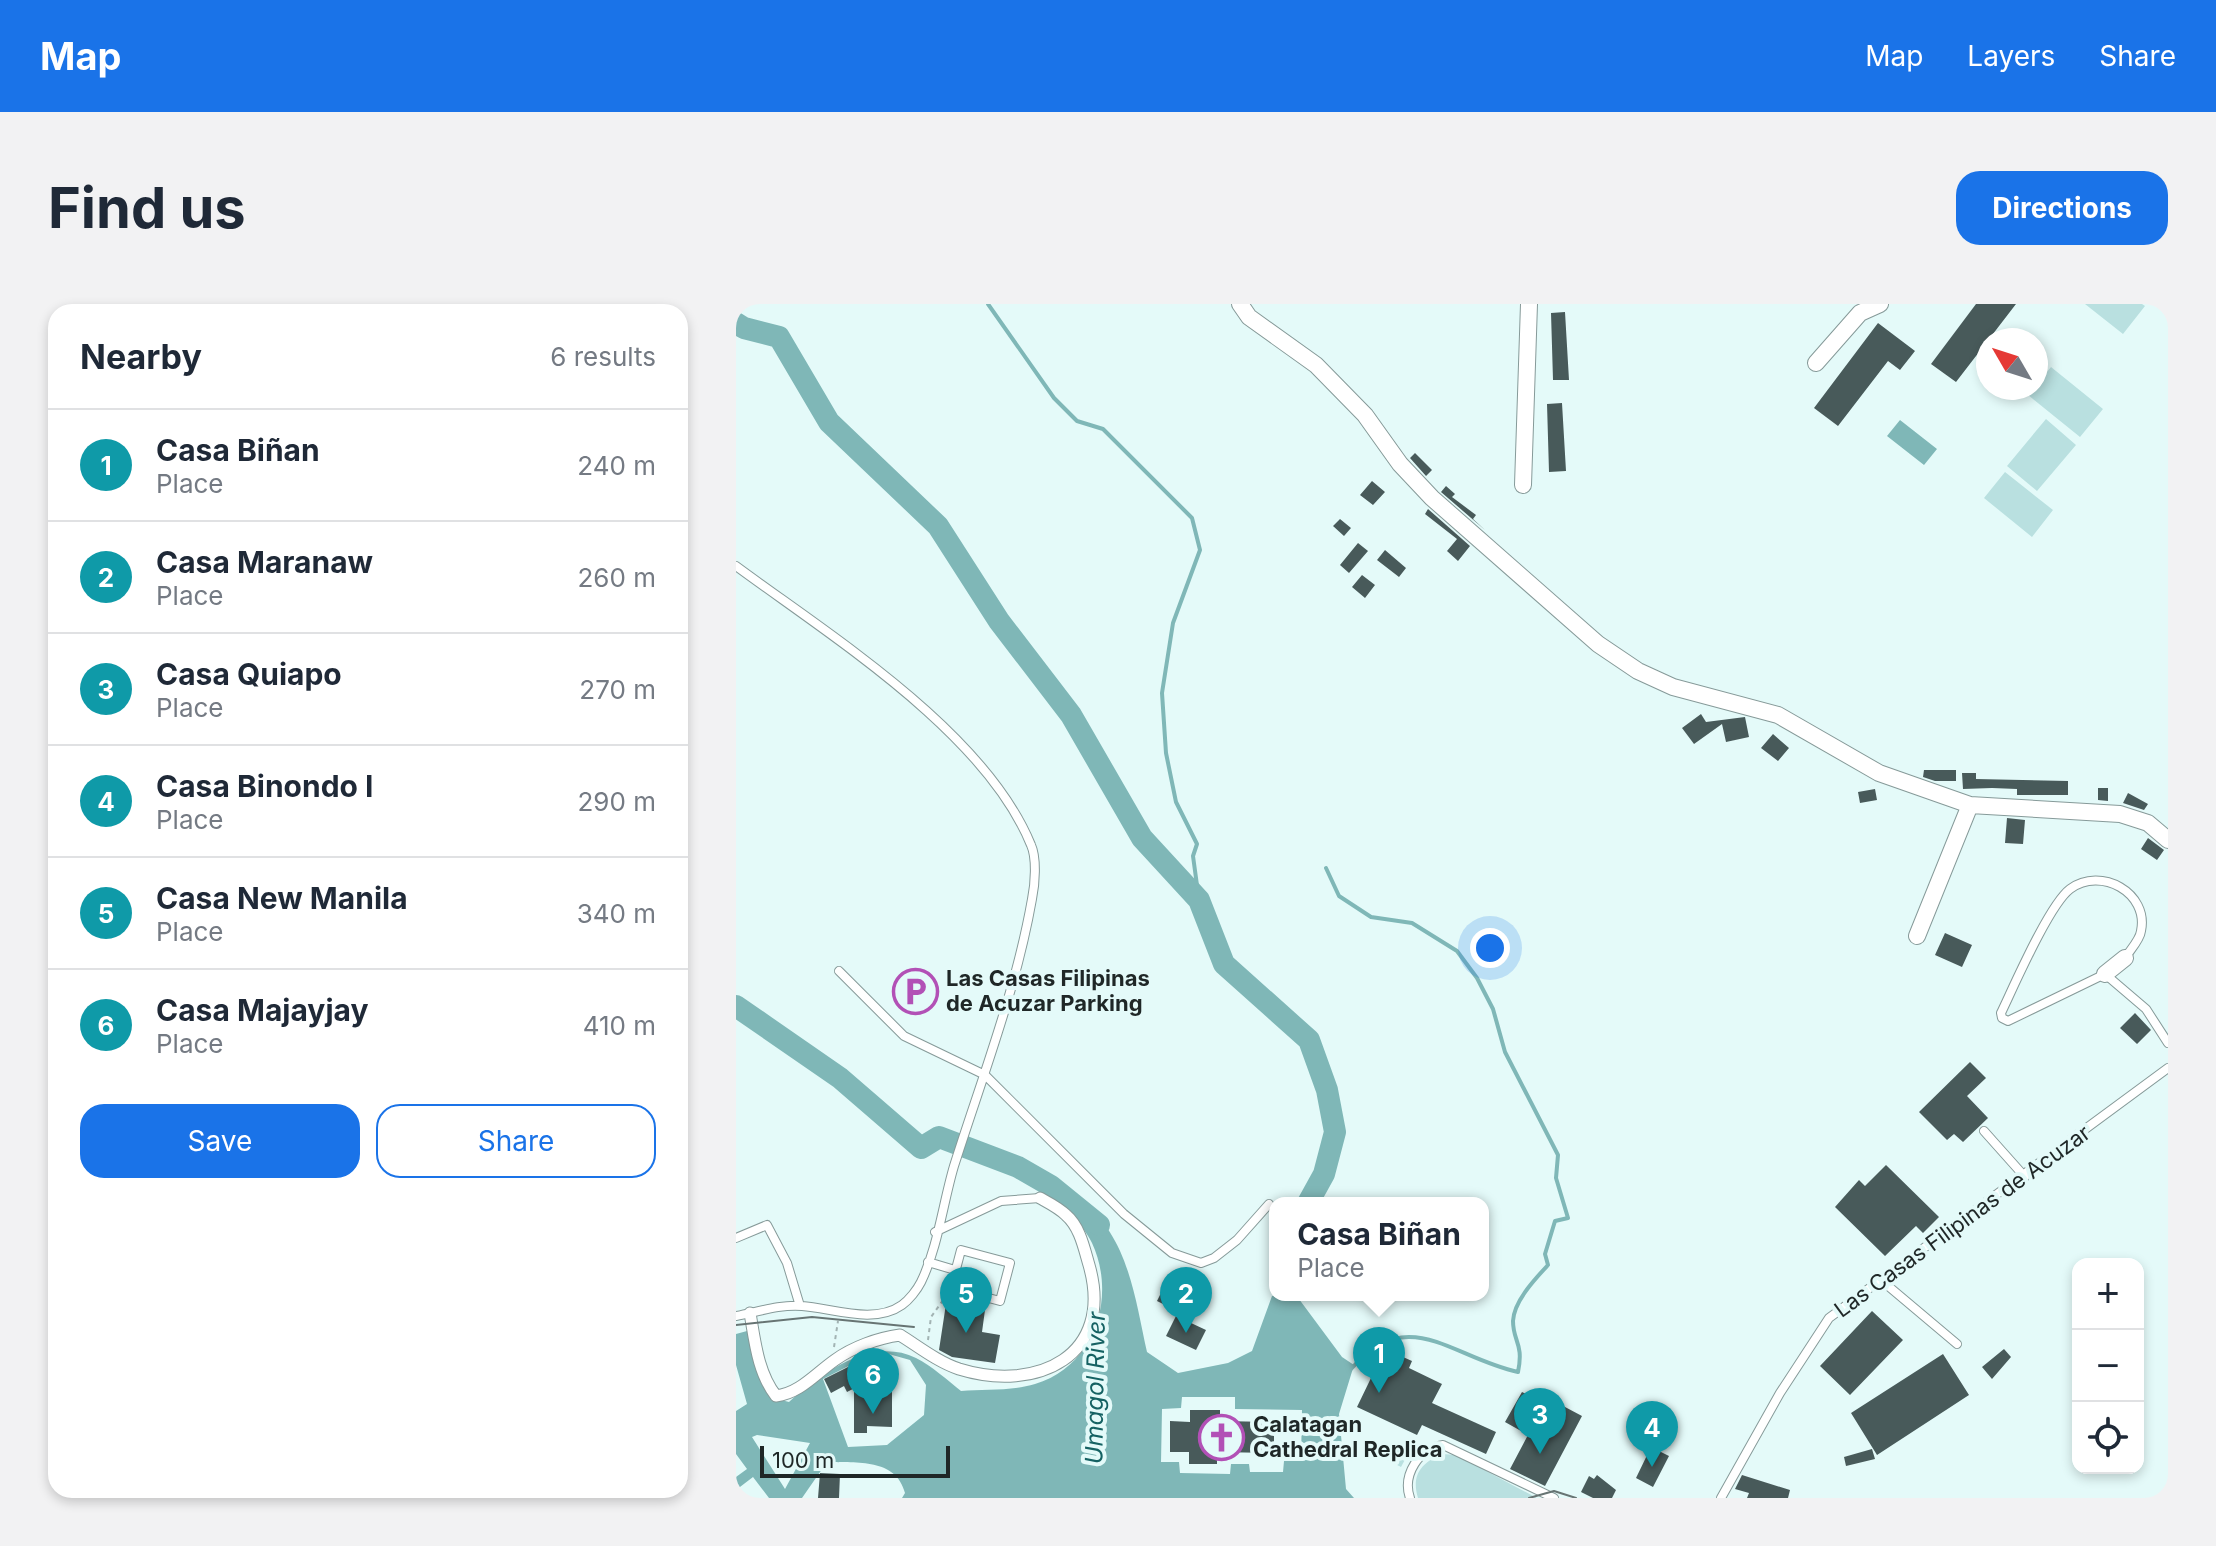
<!DOCTYPE html>
<html lang="en">
<head>
<meta charset="utf-8">
<style>
	:root { --surface:#fff; --page:#f2f2f3; --text:#1f2937; --muted:#747a83; --line:#e0e1e3; --accent:#1a73e8 }
	body { margin:0; font-family:Inter,sans-serif; background:var(--page); color:var(--text) }
	.controls { position:absolute; right:24px; bottom:24px; display:grid; overflow:hidden; border-radius:16px; box-shadow:0 4px 12px #0003 }
	.controls button { width:72px; height:72px; display:grid; place-items:center; padding:0; border:0; border-bottom:2px solid var(--line); background:var(--surface); color:var(--text); font:40px sans-serif }
	.compass { position:absolute; left:1240px; top:24px; width:72px; height:72px; border-radius:50%; background:var(--surface); box-shadow:0 4px 12px #0003; rotate:309deg }
	.scale { position:absolute; left:24px; bottom:20px; width:190px; box-sizing:border-box; padding-left:8px; border:4px solid #1f2727; border-top:0; font-size:22px; line-height:28px; white-space:nowrap; color:#1f2727; -webkit-text-stroke:6px #e4faf9; paint-order:stroke }
	.you { position:absolute; left:754px; top:644px; width:28px; height:28px; margin:-20px; border:6px solid #fff; border-radius:50%; background:#1a73e8; box-shadow:0 0 0 12px #1a73e833 }
	.badge { display:grid; place-items:center; width:52px; height:52px; border-radius:50%; background:var(--accent); color:#fff; font-size:26px; font-weight:700 }
	.pin { position:absolute; translate:-50% -66px; filter:drop-shadow(0 2px 4px #0008) }
	.pin::after { content:''; position:absolute; top:42px; width:28px; height:24px; background:inherit; clip-path:polygon(0 0,100% 0,50% 100%) }
	.popup { position:absolute; left:533px; top:893px; width:220px; height:104px; box-sizing:border-box; display:grid; place-content:center; border-radius:16px; background:var(--surface); filter:drop-shadow(0 2px 6px #0005); font-size:26px; white-space:nowrap; color:var(--muted) }
	.popup b { font-size:30px; color:var(--text) }
	.popup::after { content:''; position:absolute; left:50%; top:100%; margin-left:-16px; border:16px solid transparent; border-top-color:var(--surface) }
	.list { margin:0; padding:0; list-style:none }
	h2 { display:flex; justify-content:space-between; align-items:center; height:104px; margin:0; padding:0 32px; font-size:34px }
	h2 small { font-size:26px; font-weight:400; color:var(--muted) }
	.list li { display:grid; grid-template-columns:52px 1fr auto; gap:24px; align-items:center; box-sizing:border-box; height:112px; padding:0 32px; border-top:2px solid var(--line) }
	.list b { display:block; font-size:30px; white-space:nowrap }
	.list p { margin:0; font-size:26px; white-space:nowrap; color:var(--muted) }
	.list em { font-size:26px; font-style:normal; color:var(--muted) }
	.actions { display:flex; gap:16px; padding:24px 32px }
	.actions a { flex:1; padding:18px 0; border:2px solid var(--accent); border-radius:24px; text-align:center; font-size:28px; color:var(--accent) }
	.actions .main { background:var(--accent); color:#fff }
	.icon { flex:none; width:44px; height:44px; fill:none; stroke:currentColor; stroke-width:2; stroke-linecap:round; stroke-linejoin:round }
	.map { position:relative; flex:none; width:1432px; height:1194px; overflow:hidden; border-radius:24px }
	header { display:flex; align-items:center; gap:48px; box-sizing:border-box; height:112px; padding:0 40px; background:var(--accent); color:#fff }
	header strong { font-size:38px }
	nav { display:flex; gap:44px; margin-inline-start:auto; font-size:28px }
	.intro { display:flex; align-items:center; justify-content:space-between; box-sizing:border-box; height:192px; padding:0 48px }
	h1 { margin:0; font-size:56px }
	.button { padding:20px 36px; border-radius:24px; background:var(--accent); color:#fff; font-size:28px; font-weight:700 }
	main { display:flex; gap:48px; padding:0 48px }
	aside { flex:1; background:var(--surface); border-radius:24px; box-shadow:0 4px 12px #0003 }
	.map>svg:first-child { display:block }
</style>
</head>
<body>
<header>
<strong>Map</strong>
<nav><a>Map</a><a>Layers</a><a>Share</a></nav>
</header>
<div class="intro"><h1>Find us</h1><a class="button">Directions</a></div>
<main>
<aside>
<h2>Nearby<small>6 results</small></h2>
<ul class="list">
<li><span class="badge" style="background:#0f9aa8">1</span><div><b>Casa Biñan</b><p>Place</p></div><em>240 m</em></li>
<li><span class="badge" style="background:#0f9aa8">2</span><div><b>Casa Maranaw</b><p>Place</p></div><em>260 m</em></li>
<li><span class="badge" style="background:#0f9aa8">3</span><div><b>Casa Quiapo</b><p>Place</p></div><em>270 m</em></li>
<li><span class="badge" style="background:#0f9aa8">4</span><div><b>Casa Binondo I</b><p>Place</p></div><em>290 m</em></li>
<li><span class="badge" style="background:#0f9aa8">5</span><div><b>Casa New Manila</b><p>Place</p></div><em>340 m</em></li>
<li><span class="badge" style="background:#0f9aa8">6</span><div><b>Casa Majayjay</b><p>Place</p></div><em>410 m</em></li>
</ul>
<div class="actions"><a class="main">Save</a><a>Share</a></div>
</aside>
<div class="map">
<svg width="1432" height="1194" viewBox="0 0 1432 1194">
	<rect width="100%" height="100%" fill="#e4faf9"/>
	<path fill="#b9e0e0" d="M 1349,0 L 1406,0 L 1409,2 L 1387,30 Z
		M 1315,63 L 1367,105 L 1344,133 L 1292,91 Z
		M 1310,115 L 1340,141 L 1301,187 L 1271,162 Z
		M 1269,168 L 1317,206 L 1296,233 L 1248,194 Z
		M 647,1137 L 672,1150 L 665,1163 L 640,1150 Z
		M 706,1150 L 720,1151 L 801,1194 L 682,1194 C 675,1171 685,1159 706,1150 Z"/>
	<path fill="#7fb7b7" fill-rule="evenodd" d="M 1164,116 L 1201,145 L 1188,161 L 1151,132 Z
		M 343,897 C 392,928 399,995 411,1048 L 442,1069 L 492,1059 L 516,1047 L 536,992 L 560,991 L 606,1053 L 618,1061 L 603,1110 L 610,1185 L 618,1194 L 166,1194 L 169,1189 C 160,1154 121,1159 91,1158 L 66,1194 L 33,1194 L 17,1173 L 0,1186 L 0,1173 L 11,1165 L 0,1150 L 0,1107 L 11,1100 L 0,1061 L 0,1030 L 11,1027 C 20,1058 18,1090 53,1098 C 86,1069 135,1032 180,1054 C 196,1062 211,1076 225,1087 C 248,1085 277,1087 299,1080 C 359,1062 381,993 356,939 C 351,928 341,918 335,908 ZM 142,1047 L 174,1056 L 190,1081 L 188,1111 L 151,1141 L 112,1143 L 87,1075 ZM 446,1093 L 499,1093 L 499,1105 L 566,1106 L 565,1157 L 548,1157 L 547,1168 L 514,1168 L 513,1160 L 495,1160 L 494,1170 L 444,1169 L 443,1158 L 425,1158 L 426,1105 L 445,1104 ZM 21,1131 L 74,1139 L 49,1185 L 16,1133 Z"/>
	<g fill="none" stroke-linecap="round" stroke-linejoin="round">
		<path stroke="#7fb7b7" stroke-width="4" d="M 252,0 L 318,94 L 341,117 L 367,125 L 456,214 L 464,246 L 437,319 L 426,389 L 430,449 L 440,498 L 461,540 L 457,552 L 463,596
			M 590,564 L 603,592 L 635,613 L 676,619 L 721,647 L 741,674 L 757,705 L 769,748 L 822,851 L 820,874 L 832,914 L 819,917 L 809,950 L 812,961 C 799,975 778,997 777,1017 C 777,1038 788,1039 782,1068 C 714,1053 673,999 615,1065"/>
		<path stroke="#7fb7b7" stroke-width="22" d="M 0,19 L 8,24 L 43,33 L 93,118 L 202,222 L 263,317 L 335,411 L 406,534 L 463,596 L 488,660 L 573,736 L 591,786 L 599,828 L 588,870 L 572,899
			M 0,702 L 104,774 L 185,844 L 203,833 L 282,863 L 315,882 L 363,921"/>
	</g>
	<path fill="#485a5a" d="M 1240,0 L 1280,0 L 1220,78 L 1195,60 Z
		M 829,8 L 833,76 L 817,76 L 815,9 Z
		M 1142,19 L 1179,47 L 1164,66 L 1152,57 L 1102,122 L 1078,104 Z
		M 826,99 L 830,167 L 813,168 L 811,100 Z
		M 679,149 L 696,166 L 690,172 L 674,154 Z
		M 636,177 L 649,188 L 637,201 L 624,191 Z
		M 710,182 L 719,190 L 716,193 L 740,211 L 737,215 L 749,226 L 705,188 Z
		M 692,205 L 734,242 L 722,257 L 711,247 L 721,235 L 689,210 Z
		M 604,215 L 615,224 L 608,232 L 597,222 Z
		M 622,239 L 632,247 L 613,269 L 604,261 Z
		M 649,246 L 670,264 L 663,273 L 641,256 Z
		M 626,271 L 639,281 L 629,294 L 616,283 Z
		M 965,410 L 970,418 L 1009,413 L 1013,433 L 990,438 L 986,420 L 958,440 L 946,424 Z
		M 1037,430 L 1053,444 L 1042,457 L 1025,444 Z
		M 1188,466 L 1220,466 L 1220,477 L 1199,477 L 1187,473 Z
		M 1226,469 L 1240,469 L 1240,475 L 1332,477 L 1332,491 L 1281,491 L 1281,485 L 1256,484 L 1227,485 Z
		M 1362,484 L 1372,484 L 1372,497 L 1362,496 Z
		M 1139,485 L 1141,496 L 1124,499 L 1122,488 Z
		M 1392,489 L 1412,500 L 1408,506 L 1387,499 Z
		M 1271,514 L 1289,516 L 1287,540 L 1269,539 Z
		M 1412,534 L 1428,546 L 1421,556 L 1405,545 Z
		M 1209,629 L 1236,641 L 1226,663 L 1199,651 Z
		M 1399,709 L 1415,726 L 1401,740 L 1384,724 Z
		M 1234,758 L 1250,774 L 1231,792 L 1252,814 L 1227,838 L 1218,830 L 1211,836 L 1183,808 Z
		M 1150,861 L 1203,913 L 1187,929 L 1180,922 L 1149,952 L 1099,903 L 1123,876 L 1129,882 Z
		M 433,973 L 453,983 L 441,1007 L 421,997 Z
		M 210,1000 L 249,1006 L 246,1028 L 264,1031 L 259,1059 L 216,1053 L 203,1046 Z
		M 1136,1007 L 1167,1036 L 1114,1091 L 1084,1062 Z
		M 440,1012 L 470,1026 L 460,1046 L 430,1032 Z
		M 649,1045 L 676,1057 L 673,1064 L 706,1080 L 696,1099 L 760,1128 L 750,1150 L 686,1121 L 681,1131 L 621,1103 Z
		M 1268,1045 L 1275,1053 L 1256,1075 L 1246,1063 Z
		M 1207,1050 L 1233,1091 L 1141,1151 L 1115,1109 Z
		M 130,1054 L 140,1073 L 111,1088 L 108,1082 L 95,1089 L 88,1075 Z
		M 118,1088 L 156,1088 L 156,1123 L 131,1122 L 131,1129 L 118,1129 Z
		M 786,1088 L 809,1100 L 812,1094 L 846,1112 L 809,1182 L 774,1165 L 792,1131 L 769,1118 Z
		M 454,1106 L 484,1106 L 484,1117 L 538,1118 L 538,1149 L 481,1148 L 481,1160 L 453,1160 L 453,1148 L 434,1148 L 434,1117 L 454,1118 Z
		M 915,1143 L 933,1152 L 917,1183 L 900,1174 Z
		M 1136,1145 L 1139,1155 L 1110,1162 L 1108,1153 Z
		M 84,1169 L 104,1170 L 103,1194 L 82,1194 Z
		M 861,1171 L 880,1186 L 876,1194 L 857,1194 L 845,1188 L 853,1172 L 858,1175 Z
		M 1006,1171 L 1054,1186 L 1052,1194 L 1011,1194 L 1013,1189 L 999,1185 Z"/>
	<g fill="none" stroke-linecap="round" stroke-linejoin="round">
		<defs>
			<path id="service" d="M 0,262 C 96,333 249,428 295,541 C 301,554 299,581 296,595 C 280,686 246,774 218,862 C 207,899 202,943 185,978 C 181,986 173,996 166,1001 C 138,1021 96,1004 66,1002 C 45,1000 21,1008 0,1012
				M 1389,654 C 1394,646 1404,636 1405,627 C 1413,589 1365,562 1334,585 C 1313,601 1278,682 1265,709 L 1266,714 L 1272,717 L 1369,670 L 1410,705 L 1432,739
				M 103,667 L 168,732 L 249,771 L 388,910 L 436,949 L 465,959 L 478,954 L 501,936 L 533,900
				M 1248,827 L 1289,873
				M 199,928 L 265,897 L 304,894
				M 0,934 L 31,921 L 51,959 L 64,1002
				M 225,946 L 274,959 L 264,997 L 215,984 Z
				M 192,958 L 219,966
				M 1145,976 L 1221,1040
				M 674,1194 C 666,1171 683,1144 707,1141 L 818,1194
				M 985,1194 L 1044,1089 L 1093,1014 L 1432,764"/>
			<path id="pedestrian" d="M 14,1009 C 19,1038 22,1069 40,1092 C 64,1089 79,1070 99,1056 C 117,1043 142,1034 164,1031 C 183,1043 202,1058 223,1065 C 301,1089 379,1052 353,961 C 348,944 344,923 330,911 C 323,904 313,899 304,894"/>
			<path id="minor" d="M 504,0 L 513,13 L 580,61 L 629,111 L 664,160 L 696,194 L 862,340 L 902,367 L 937,383 L 1042,411 L 1143,469 L 1234,501 L 1384,510 L 1412,519 L 1432,536
				M 1080,59 L 1124,9 L 1144,0
				M 787,181 L 793,0
				M 1181,632 L 1234,501
				M 1369,670 L 1389,654"/>
		</defs>
		<use href="#service" stroke="#869a99" stroke-width="10"/>
		<use href="#pedestrian" stroke="#869a99" stroke-width="13"/>
		<use href="#minor" stroke="#869a99" stroke-width="18"/>
		<path stroke="#a2b3b3" stroke-width="2" stroke-dasharray="4 4" stroke-linecap="butt" d="M 192,1036 L 195,1013 L 210,992
			M 98,1043 L 102,1017"/>
		<use href="#service" stroke="#fff" stroke-width="8"/>
		<use href="#pedestrian" stroke="#fff" stroke-width="11"/>
		<use href="#minor" stroke="#fff" stroke-width="16"/>
		<path stroke="#677473" stroke-width="2" d="M 0,1021 L 76,1013 L 178,1023
			M 793,1194 L 818,1187 L 840,1194"/>
	</g>
	<defs>
		<symbol id="parking-ring" viewBox="-11 -11 22 22"><circle r="9.5" fill="#e4faf9" stroke="#b250b6" stroke-width="1.5"/><path d="M-3.5-5.5H1a3.5 3.5 0 0 1 0 7H-1V5.5H-3.5ZM-1-3.4V-.6H.8a1.4 1.4 0 0 0 0-2.8Z" fill="#b250b6"/></symbol>
		<symbol id="church-ring" viewBox="-11 -11 22 22"><circle r="9.5" fill="#e4faf9" stroke="#b250b6" stroke-width="1.5"/><path d="M-1.2-6h2.4v3.5h3.3v2.4h-3.3V6h-2.4V-.1h-3.3v-2.4h3.3Z" fill="#b250b6"/></symbol>
	</defs>
	<g fill-rule="evenodd">
		<use href="#parking-ring" x="154" y="662" width="51" height="51"/>
		<use href="#church-ring" x="460" y="1108" width="51" height="51"/>
	</g>
	<g text-anchor="middle" dominant-baseline="central" stroke-width="8" stroke-linejoin="round" paint-order="stroke">
		<g font-size="22" font-weight="bold" fill="#1f2727" stroke="#e4faf9" text-anchor="start">
			<text x="210" y="674">Las Casas Filipinas<tspan x="210" dy="25">de Acuzar Parking</tspan></text>
			<text x="517" y="1120">Calatagan<tspan x="517" dy="25">Cathedral Replica</tspan></text>
		</g>
		<g font-size="22" fill="#1f2727" stroke="#e4faf9">
			<text transform="translate(1226 917) rotate(-36)">Las Casas Filipinas de Acuzar</text>
		</g>
		<g font-size="24" font-style="italic" fill="#156263" stroke="#e4faf9">
			<text transform="translate(359 1084) rotate(-89)">Umagol River</text>
		</g>
	</g>
</svg>
<div class="controls">
<button>+</button>
<button>−</button>
<button><svg class="icon" aria-label="locate" viewBox="0 0 24 24"><circle cx="12" cy="12" r="6"/><path d="M12 2v4M12 18v4M2 12h4M18 12h4"/></svg></button>
</div>
<svg class="compass" viewBox="-18 -18 36 36"><path d="M0-13l5 13h-10z" fill="#e53935"/><path d="M0 13l5-13h-10z" fill="#747a83"/></svg>
<div class="scale">100 m</div>
<div class="you"></div>
<div class="pin badge" style="left:643px;top:1089px;background:#0f9aa8">1</div>
<div class="popup"><b>Casa Biñan</b>Place</div>
<div class="pin badge" style="left:450px;top:1029px;background:#0f9aa8">2</div>
<div class="pin badge" style="left:804px;top:1150px;background:#0f9aa8">3</div>
<div class="pin badge" style="left:916px;top:1163px;background:#0f9aa8">4</div>
<div class="pin badge" style="left:230px;top:1029px;background:#0f9aa8">5</div>
<div class="pin badge" style="left:137px;top:1110px;background:#0f9aa8">6</div>
</div>
</main>
</body>
</html>
